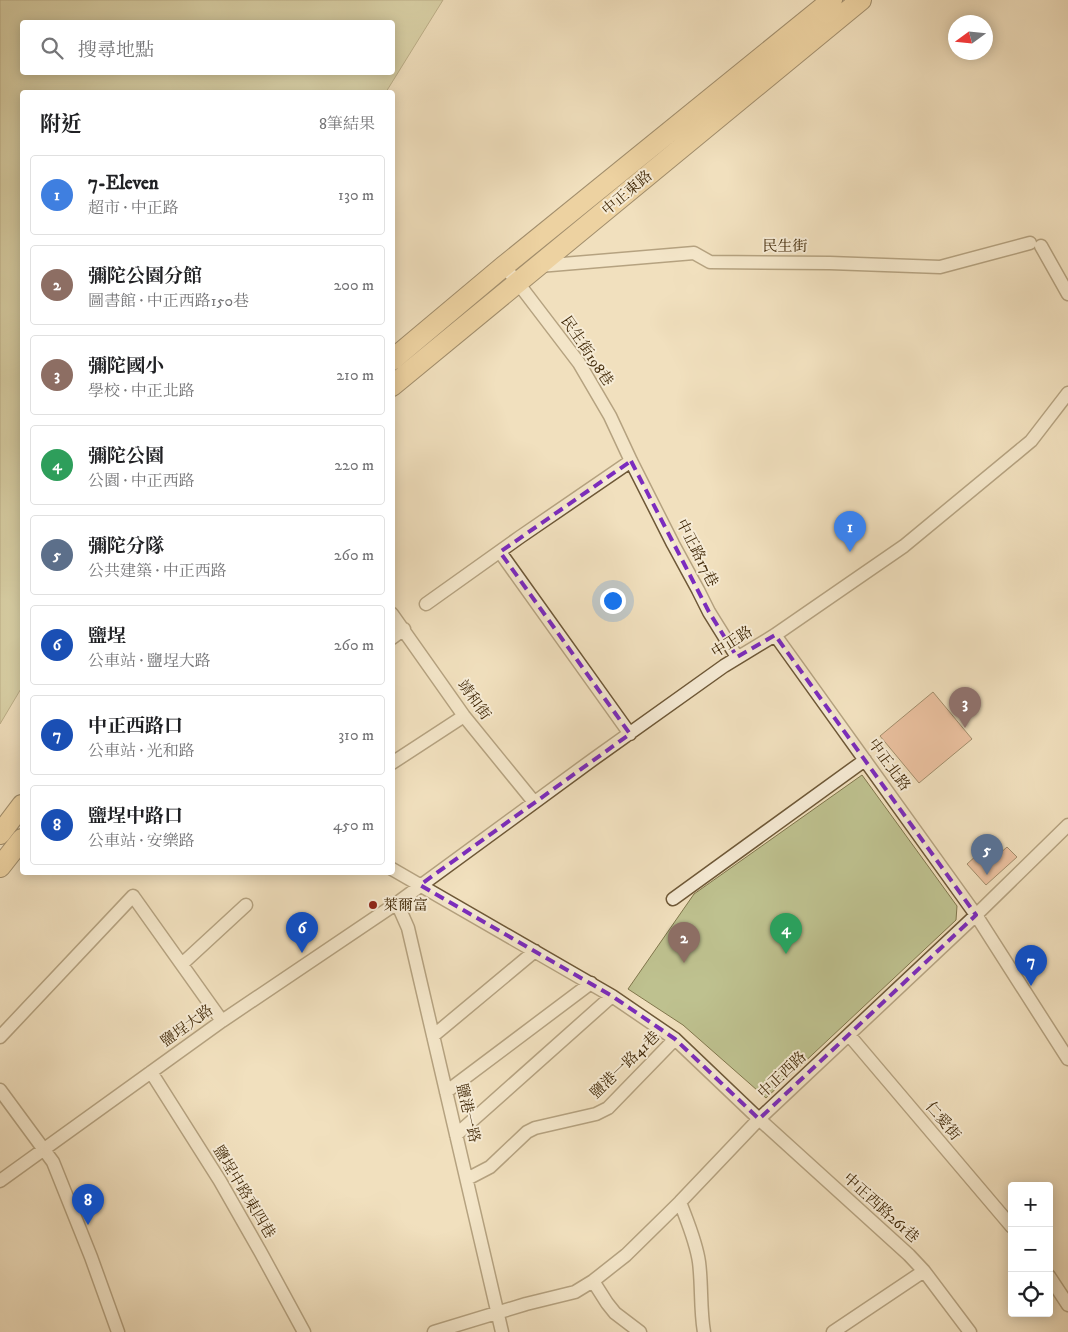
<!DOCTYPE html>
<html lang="zh-TW">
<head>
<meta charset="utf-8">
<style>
	:root { --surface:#fff; --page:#f2f2f2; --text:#202124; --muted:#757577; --line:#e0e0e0; --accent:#7c3aed }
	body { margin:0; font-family:"IM FELL DW Pica","Noto Serif TC",serif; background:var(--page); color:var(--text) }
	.controls { position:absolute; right:15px; bottom:15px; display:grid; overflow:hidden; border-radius:5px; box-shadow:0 2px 12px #0003 }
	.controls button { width:45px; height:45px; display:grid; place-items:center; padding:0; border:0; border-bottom:1px solid var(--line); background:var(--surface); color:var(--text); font:25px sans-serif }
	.compass { position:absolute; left:948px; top:15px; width:45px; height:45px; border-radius:50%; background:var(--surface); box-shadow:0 2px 12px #0003; rotate:255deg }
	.you { position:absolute; left:612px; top:600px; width:18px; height:18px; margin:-12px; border:4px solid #fff; border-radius:50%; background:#1a73e8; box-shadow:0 0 0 8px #1a73e833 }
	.badge { display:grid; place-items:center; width:32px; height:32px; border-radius:50%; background:var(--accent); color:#fff; font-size:16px; font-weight:700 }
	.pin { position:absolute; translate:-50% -41px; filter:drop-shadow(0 1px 2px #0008) }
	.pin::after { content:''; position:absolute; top:26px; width:18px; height:15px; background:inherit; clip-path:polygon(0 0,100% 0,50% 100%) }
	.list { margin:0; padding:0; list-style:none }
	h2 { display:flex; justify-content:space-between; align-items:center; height:65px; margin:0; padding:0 20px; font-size:21px }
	h2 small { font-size:16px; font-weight:400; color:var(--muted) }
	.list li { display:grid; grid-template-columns:32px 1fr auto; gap:15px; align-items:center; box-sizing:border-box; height:80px; margin:0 10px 10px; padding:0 10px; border:1px solid var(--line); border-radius:5px }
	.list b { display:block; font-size:19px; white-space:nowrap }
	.list p { margin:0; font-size:16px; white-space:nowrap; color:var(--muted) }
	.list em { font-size:16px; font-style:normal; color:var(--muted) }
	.icon { flex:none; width:28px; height:28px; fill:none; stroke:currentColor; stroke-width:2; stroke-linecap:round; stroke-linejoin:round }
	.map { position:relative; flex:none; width:1068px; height:1332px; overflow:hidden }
	.search { position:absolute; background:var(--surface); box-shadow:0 2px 12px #0003; left:20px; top:20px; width:375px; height:55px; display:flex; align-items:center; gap:12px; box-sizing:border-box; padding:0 18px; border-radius:5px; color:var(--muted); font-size:19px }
	.panel { position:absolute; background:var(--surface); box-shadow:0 2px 12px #0003; left:20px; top:90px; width:375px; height:785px; border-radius:5px }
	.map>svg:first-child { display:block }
</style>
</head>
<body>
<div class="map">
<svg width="1068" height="1332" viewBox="0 0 1068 1332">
	<rect width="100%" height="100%" fill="#f1e0be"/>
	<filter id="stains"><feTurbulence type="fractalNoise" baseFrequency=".004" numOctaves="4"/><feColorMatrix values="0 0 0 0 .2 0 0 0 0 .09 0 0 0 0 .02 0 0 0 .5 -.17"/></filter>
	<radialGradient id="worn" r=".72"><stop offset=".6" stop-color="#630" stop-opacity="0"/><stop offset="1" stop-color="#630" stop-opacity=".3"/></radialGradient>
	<path fill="#bec18f" stroke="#80764c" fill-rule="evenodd" d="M 0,0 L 443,0 L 386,92 L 22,92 L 22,687 L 0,724 ZM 22,22 L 392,22 L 392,72 L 22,72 Z
		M 862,775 L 957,906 L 956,920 L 766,1098 L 683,1025 L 628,989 L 694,894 Z"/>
	<path fill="#e59b7c" stroke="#432b0a" d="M 933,692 L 972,739 L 919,783 L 880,736 Z
		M 987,846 L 997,856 L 1007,847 L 1017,857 L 986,885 L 967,864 Z"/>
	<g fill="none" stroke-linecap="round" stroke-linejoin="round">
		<defs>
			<path id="street" d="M 1041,246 L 1068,294
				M 504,266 L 518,283 L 579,363 L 610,416 L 631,461 L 673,544 L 698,590 L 709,612 L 737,657
				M 539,266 L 694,253 L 710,262 L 830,263 L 940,267 L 1030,243
				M 500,552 L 630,734
				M 426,604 L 520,537 L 631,461
				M 392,614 L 464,716 L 534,802
				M 775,635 L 976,915 L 1068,1059
				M 392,638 L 404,629
				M 392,763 L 464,716
				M 392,869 L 612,996 L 675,1039 L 759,1119 L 909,1255 L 924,1271 L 970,1332
				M 673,899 L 865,760
				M 397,903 L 408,928 L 502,1332
				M 182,964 L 246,905
				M 849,1035 L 1012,1227
				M 433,1036 L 535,951
				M 0,1037 L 133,896 L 222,1021
				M 151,1072 L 220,1181 L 261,1253 L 304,1332
				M 0,1090 L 53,1162 L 91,1257 L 118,1332
				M 446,1092 L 591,983
				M 456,1135 L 612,996
				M 467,1179 L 490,1167 L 527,1132 L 535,1128 L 596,1114 L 608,1108 L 675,1039
				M 0,1181 L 222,1021 L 397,903 L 595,758 L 724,666 L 775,635 L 904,546 L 1031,441 L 1068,393
				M 680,1202 C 687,1221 696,1241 699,1262 C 702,1285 700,1309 704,1332
				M 1049,1276 L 1068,1305
				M 593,1281 L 607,1303 L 615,1313 L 640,1332
				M 434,1332 L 526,1304 L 575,1292 L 593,1281 L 626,1255 L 680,1202 L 759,1119 L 976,915 L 1068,825
				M 833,1332 L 924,1271"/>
			<path id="primary" d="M 392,360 L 504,266 L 832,0
				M 392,386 L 861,0
				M 0,834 L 22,805
				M 0,867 L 22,839"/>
		</defs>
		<use href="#street" stroke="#6e5837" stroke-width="15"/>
		<use href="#primary" stroke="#432b0a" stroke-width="22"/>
		<use href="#street" stroke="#f6ebd5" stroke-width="12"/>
		<use href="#primary" stroke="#e8c07f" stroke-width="20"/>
	</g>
	<path d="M0 0H1068V1332H0ZM 631,461 L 709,612 L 737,657 L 775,635 L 976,915 L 759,1119 L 675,1039 L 612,996 L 420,885 L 630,734 L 500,552 Z" fill="#f1e0be" fill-opacity=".55" fill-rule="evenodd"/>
	<path fill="none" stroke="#7b2cbf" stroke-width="4" stroke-dasharray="10 6" stroke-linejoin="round" d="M 631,461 L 709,612 L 737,657 L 775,635 L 976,915 L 759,1119 L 675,1039 L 612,996 L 420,885 L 630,734 L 500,552 Z"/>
	<circle fill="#8f2418" stroke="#f6ebd5" stroke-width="2" cx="373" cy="905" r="5"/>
	<g text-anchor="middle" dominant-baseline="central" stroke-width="4" stroke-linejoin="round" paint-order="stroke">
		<g font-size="15" fill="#432b0a" stroke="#f6ebd5">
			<text transform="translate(627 193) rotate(-40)">中正東路</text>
			<text x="785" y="246">民生街</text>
			<text transform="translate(587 351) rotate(56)">民生街198巷</text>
			<text transform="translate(697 553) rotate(63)">中正路17巷</text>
			<text transform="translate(732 642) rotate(-32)">中正路</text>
			<text transform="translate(474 700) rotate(54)">靖和街</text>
			<text transform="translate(889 765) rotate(54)">中正北路</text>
			<text transform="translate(187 1026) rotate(-36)">鹽埕大路</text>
			<text transform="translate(625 1065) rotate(-44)">鹽港一路41巷</text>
			<text transform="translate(782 1075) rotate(-43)">中正西路</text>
			<text transform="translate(468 1113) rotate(77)">鹽港一路</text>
			<text transform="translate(943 1121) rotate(50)">仁愛街</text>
			<text transform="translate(244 1192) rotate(59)">鹽埕中路東四巷</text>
			<text transform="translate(881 1208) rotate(42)">中正西路261巷</text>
		</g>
		<g font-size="15" fill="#432b0a" stroke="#f6ebd5" text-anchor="start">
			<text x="383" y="905">萊爾富</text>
		</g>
	</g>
	<rect width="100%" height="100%" filter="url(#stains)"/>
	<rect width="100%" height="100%" fill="url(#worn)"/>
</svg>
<div class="controls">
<button>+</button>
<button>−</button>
<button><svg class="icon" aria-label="locate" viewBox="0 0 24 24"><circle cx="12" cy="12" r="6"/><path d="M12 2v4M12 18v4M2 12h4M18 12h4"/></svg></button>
</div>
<svg class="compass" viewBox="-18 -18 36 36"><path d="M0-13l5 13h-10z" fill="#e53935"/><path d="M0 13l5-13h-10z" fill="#757577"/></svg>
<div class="you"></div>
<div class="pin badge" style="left:850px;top:552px;background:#3f7fe0">1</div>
<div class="pin badge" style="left:684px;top:963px;background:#8d6e63">2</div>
<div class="pin badge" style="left:965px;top:728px;background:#8d6e63">3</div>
<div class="pin badge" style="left:786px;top:954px;background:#2e9e5b">4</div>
<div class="pin badge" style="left:987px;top:875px;background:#5c6f8a">5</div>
<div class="pin badge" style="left:302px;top:953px;background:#1a4fb4">6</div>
<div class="pin badge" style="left:1031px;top:986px;background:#1a4fb4">7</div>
<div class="pin badge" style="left:88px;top:1225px;background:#1a4fb4">8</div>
<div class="search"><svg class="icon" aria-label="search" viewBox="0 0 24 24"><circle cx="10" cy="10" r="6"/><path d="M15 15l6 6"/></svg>搜尋地點</div>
<section class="panel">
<h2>附近<small>8筆結果</small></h2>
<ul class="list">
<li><span class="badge" style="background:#3f7fe0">1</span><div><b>7-Eleven</b><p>超市 · 中正路</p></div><em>130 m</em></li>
<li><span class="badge" style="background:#8d6e63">2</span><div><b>彌陀公園分館</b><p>圖書館 · 中正西路150巷</p></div><em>200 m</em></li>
<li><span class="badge" style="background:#8d6e63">3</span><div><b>彌陀國小</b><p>學校 · 中正北路</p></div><em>210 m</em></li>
<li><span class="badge" style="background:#2e9e5b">4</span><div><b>彌陀公園</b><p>公園 · 中正西路</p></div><em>220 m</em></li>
<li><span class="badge" style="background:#5c6f8a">5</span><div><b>彌陀分隊</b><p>公共建築 · 中正西路</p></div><em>260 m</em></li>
<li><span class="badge" style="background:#1a4fb4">6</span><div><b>鹽埕</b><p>公車站 · 鹽埕大路</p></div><em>260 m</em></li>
<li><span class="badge" style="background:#1a4fb4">7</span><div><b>中正西路口</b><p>公車站 · 光和路</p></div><em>310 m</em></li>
<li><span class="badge" style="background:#1a4fb4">8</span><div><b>鹽埕中路口</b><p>公車站 · 安樂路</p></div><em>450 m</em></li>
</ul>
</section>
</div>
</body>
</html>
